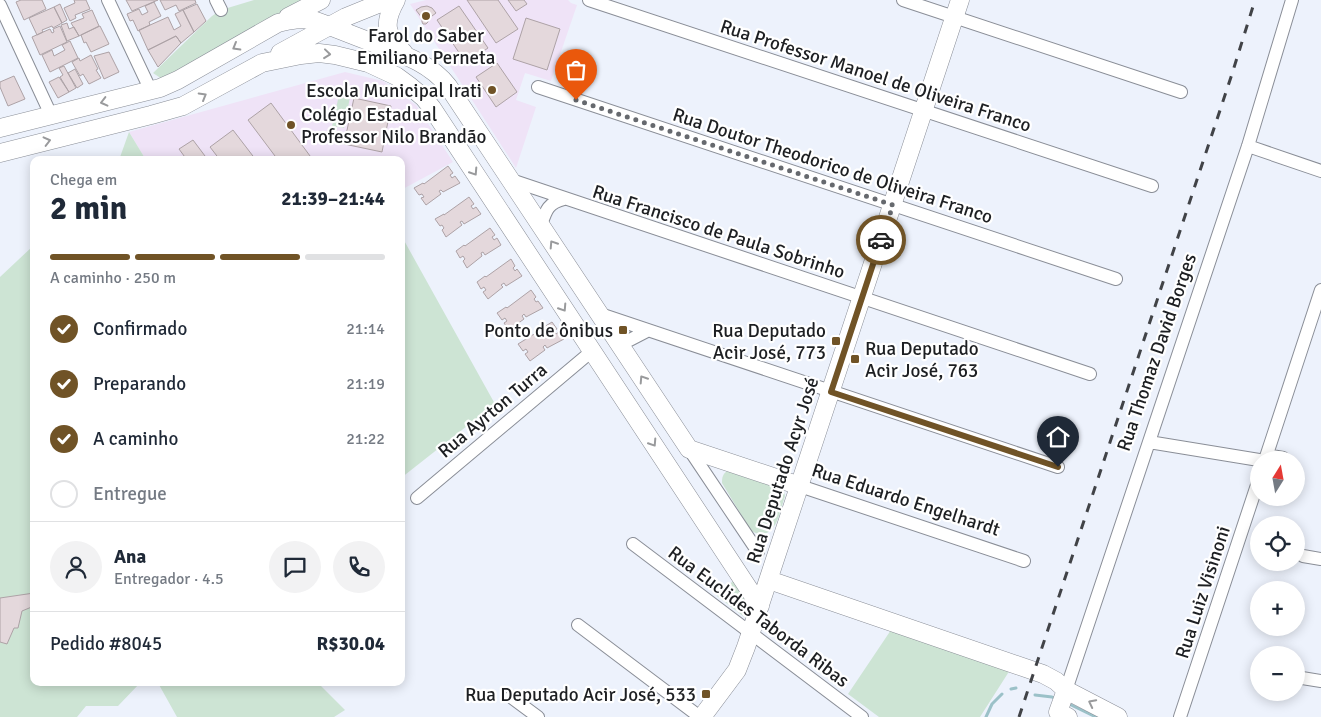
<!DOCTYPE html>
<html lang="pt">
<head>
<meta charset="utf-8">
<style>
	body { margin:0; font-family:Signika,sans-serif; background:#f2f2f3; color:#1f2937; height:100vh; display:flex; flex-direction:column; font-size:19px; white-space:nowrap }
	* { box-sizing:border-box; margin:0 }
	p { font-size:16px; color:#747a83 }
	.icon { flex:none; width:28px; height:28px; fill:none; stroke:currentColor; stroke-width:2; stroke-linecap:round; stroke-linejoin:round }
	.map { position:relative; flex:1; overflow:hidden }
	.panel { position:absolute; left:30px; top:156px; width:375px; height:530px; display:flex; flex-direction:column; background:#fff; border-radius:10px; box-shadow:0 2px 12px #0003 }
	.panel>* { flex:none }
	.needle { width:32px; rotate:11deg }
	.tools { position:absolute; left:1250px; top:451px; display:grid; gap:10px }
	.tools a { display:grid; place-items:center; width:55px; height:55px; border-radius:50%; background:#fff; box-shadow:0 2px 12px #0003; font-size:25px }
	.pin { position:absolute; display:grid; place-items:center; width:42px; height:42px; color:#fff; margin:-51px -21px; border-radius:50% 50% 50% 0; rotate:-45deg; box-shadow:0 0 5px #0007 }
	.pin .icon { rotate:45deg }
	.courier { position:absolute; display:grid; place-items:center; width:50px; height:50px; margin:-25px; border:4px solid #705326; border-radius:50%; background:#fff; color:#222; box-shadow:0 1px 6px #0007 }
	.head em { font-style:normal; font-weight:700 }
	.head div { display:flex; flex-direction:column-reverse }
	.head { display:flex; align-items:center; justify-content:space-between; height:85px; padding:0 20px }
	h1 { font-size:32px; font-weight:700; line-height:38px }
	.bar { display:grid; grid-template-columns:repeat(4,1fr); gap:8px 5px; align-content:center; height:60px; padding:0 20px }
	.bar i { height:6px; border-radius:4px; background:#e0e1e3 }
	.bar .on { background:#705326 }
	.bar p { grid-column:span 4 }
	.line { display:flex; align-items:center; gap:12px; padding:0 20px; border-top:1px solid #e0e1e3 }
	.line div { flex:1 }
	.round { display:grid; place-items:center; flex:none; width:52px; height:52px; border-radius:26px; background:#f2f2f3 }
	ol { padding:0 20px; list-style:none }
	li { display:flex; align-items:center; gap:15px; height:55px }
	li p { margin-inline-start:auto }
	li .icon { padding:5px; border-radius:50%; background:#705326; color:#fff; stroke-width:4 }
	li:last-child { color:#747a83 }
	li i { width:28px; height:28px; border:2px solid #e0e1e3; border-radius:50% }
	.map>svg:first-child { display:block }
</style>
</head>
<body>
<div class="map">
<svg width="1321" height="717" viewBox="0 0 1321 717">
	<rect width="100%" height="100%" fill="#edf2fc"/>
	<!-- education -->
	<path fill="#efe3f7" d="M426,0H568L571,3L577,5L551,81L525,73L516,100L536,107L516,168L410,4Z
		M345,72L383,81L416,105L453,162L401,190V160H146L129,132Z"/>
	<!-- green -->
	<path fill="#cde4d4" d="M254,0H308L179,71L162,79L153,73L212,16L221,10Z
		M339,95L350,97L344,128L332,126Z
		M129,132L146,160H119Z
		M401,235L495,404L401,478Z
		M34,245V682L140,683L118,706H86L77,717H0V277Z
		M727,471L780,487L784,491L785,496C779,514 776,543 751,531L722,483C722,477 723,474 727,471Z
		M734,580L751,605L747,619L717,596Z
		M891,630L1010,670L980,717H879L848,694Z
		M158,683H318L345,710L334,717H177Z"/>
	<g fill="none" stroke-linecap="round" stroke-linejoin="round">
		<!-- stream -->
		<path stroke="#9bc1c8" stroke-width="3" d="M1011,689L1016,688
			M1035,695L1052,697L1056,699
			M1067,703L1096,717
			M986,717L992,704L1002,694"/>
	</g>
	<!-- building -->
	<path fill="#e4d8dc" stroke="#ada2a6" d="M21,0H42L46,9L24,20L16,2Z
		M74,0H86L90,9L75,15L76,18L70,21L64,8L75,3Z
		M126,0H158L132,11Z
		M160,0H195L196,3L179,11L176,5L165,10Z
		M467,0H498L518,29L496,43Z
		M508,0H524L527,4L516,11Z
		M154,2L161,16L149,22L150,25L138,31L133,20L130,21L127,14L139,9L142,15L148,12L145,6Z
		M60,4L67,20L62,23L54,7Z
		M197,4L206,21L194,32L183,10Z
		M427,6L432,8L436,13L428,19V22L426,24H423L422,22V18L416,10L421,7Z
		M459,6L488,48L466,63L437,20Z
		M54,7L62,23L53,28L52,26L42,30L43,32L37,35L29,18Z
		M92,10L99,26L79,36L71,23L84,18L82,14Z
		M183,10L194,32L181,43L176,36L148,50L139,30L168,17L174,30L181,26L175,14Z
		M526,18L560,29L547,70L513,59Z
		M67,23L69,29L74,27L79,36L67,41L61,25Z
		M60,26L67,42L40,55L32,37L50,29L52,33L54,32L53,29Z
		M100,26L109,44L91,52L86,42L84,43L81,35Z
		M176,36L181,43L158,67L148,50Z
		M70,41L78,58L50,72L42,55L52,50L54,56L65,50L62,45Z
		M109,52L119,72L104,79L94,56Z
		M91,55L98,69L96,70L101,78L89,84L83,74L80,76L72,62L79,58L80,61Z
		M497,63L517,92L496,107L476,77Z
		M64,66L76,88L69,92L60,77L63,75L59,68Z
		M75,69L83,84L77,88L68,73Z
		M14,76L25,99L8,106L0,87V82Z
		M59,77L69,92L58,98L49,82Z
		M354,98L391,106L382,152L344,144Z
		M271,103L313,160H278L248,120Z
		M233,130L256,160H220L210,147Z
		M193,140L208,160H187L179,149Z
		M448,166L453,173L450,175L452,178L455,176L460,183L443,192L441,190L439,191L441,194L426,205L421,198L424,197L422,194L419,195L414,188L423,183L424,184Z
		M469,197L474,204L471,206L473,209L476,207L481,214L464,224L462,221L460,222L462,225L446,237L442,230L444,228L442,225L440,226L435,219L444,214V215Z
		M490,228L495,235L492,237L494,240L497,238L501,245L485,255L483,252L481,253L482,256L467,268L463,261L465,259L463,256L460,258L456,251L464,245L465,246Z
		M511,259L515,266L513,268L515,271L517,269L522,276L506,286L504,283L501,285L503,287L488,299L483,292L486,290L484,287L481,289L477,282L485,276L486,277Z
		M531,290L536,297L534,299L536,302L538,301L543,308L526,317L524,314L522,316L524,319L509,330L504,323L507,321L505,318L502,320L497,313L506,307L507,308Z
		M552,322L557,329L554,330L556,334L559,332L564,339L547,348L545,345L543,347L545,350L530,361L525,354L528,352L526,349L523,351L518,344L544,328V327Z
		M34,593V606L22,611L18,628H14L7,644L0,642V598Z"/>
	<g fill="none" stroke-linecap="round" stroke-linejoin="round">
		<!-- street casing -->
		<g stroke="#8a8e97" stroke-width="14">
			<path id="street" d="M108,0L151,91
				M216,0L221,10
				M589,0L1152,186
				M903,0L1181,92
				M0,5L51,115
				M538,87L1116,279
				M1248,146L1321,171
				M511,180L1090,374
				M541,225C546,210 548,203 564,199
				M600,314L1058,467
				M620,345L647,331
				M1149,442L1259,460
				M689,449L758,552
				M1267,455L1283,458
				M1265,460L1321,290
				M800,486L1024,561
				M417,498L592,351
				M633,544L862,717
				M1303,556L1321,559
				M578,625L700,717
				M1296,677L1321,681
				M1066,690L1248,146L1292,0
				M511,697L538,717
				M1180,717L1259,479"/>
		</g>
		<!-- secondary casing -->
		<g stroke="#8a8e97" stroke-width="19">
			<path id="secondary" d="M396,0C383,23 385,35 404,53
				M288,17L321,0
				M280,53L346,17L388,0
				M0,128L160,88L178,80L278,23C291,20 301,18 313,20C333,27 352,35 371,42C399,53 429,62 448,86L689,449L800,486
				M0,153L151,115L183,106L262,63L301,55L319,53L335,55L368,63L396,76L411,87L424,98L432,108L760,606
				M769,580L1043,674L1056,681L1066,690L1118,717
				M1066,690L1058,712L1068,717
				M702,717L737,670L746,647L960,0"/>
		</g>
		<!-- street -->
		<use href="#street" stroke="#fff" stroke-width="12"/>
		<!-- secondary -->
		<use href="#secondary" stroke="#fff" stroke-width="18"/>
		<!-- rail -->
		<path stroke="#414347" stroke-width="3" stroke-dasharray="9 9" stroke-linecap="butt" d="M1019,717L1232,74L1255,0"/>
	</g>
	<!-- one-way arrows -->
	<defs><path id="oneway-chevron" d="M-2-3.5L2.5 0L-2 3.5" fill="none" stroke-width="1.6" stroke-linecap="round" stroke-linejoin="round" transform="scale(1.25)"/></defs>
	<g stroke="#999a9c">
		<use href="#oneway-chevron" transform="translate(236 47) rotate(150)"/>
		<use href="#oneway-chevron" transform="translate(327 54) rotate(6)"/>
		<use href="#oneway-chevron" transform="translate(203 96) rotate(-30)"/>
		<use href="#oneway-chevron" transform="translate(104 102) rotate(166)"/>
		<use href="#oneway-chevron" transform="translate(47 141) rotate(-14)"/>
		<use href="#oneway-chevron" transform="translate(474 172) rotate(57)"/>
		<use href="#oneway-chevron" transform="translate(553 244) rotate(-123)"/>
		<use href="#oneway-chevron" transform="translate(563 308) rotate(57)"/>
		<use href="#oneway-chevron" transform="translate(643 379) rotate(-123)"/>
		<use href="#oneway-chevron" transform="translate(653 443) rotate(57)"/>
		<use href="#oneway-chevron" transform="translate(1092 703) rotate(-153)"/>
	</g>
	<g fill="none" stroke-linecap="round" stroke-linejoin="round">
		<!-- done -->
		<path stroke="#66696e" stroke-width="5" stroke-dasharray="0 9" d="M576,100L893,205L881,240"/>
		<!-- route -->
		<path stroke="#705326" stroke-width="6" d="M881,240L831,392L1058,467"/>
	</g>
	<!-- markers -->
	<g fill="#705326" stroke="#fff" stroke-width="2">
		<circle cx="426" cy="16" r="5"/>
		<circle cx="492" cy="90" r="5"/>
		<circle cx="291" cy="125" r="5"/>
		<rect x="618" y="325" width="10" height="10" rx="2.5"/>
		<rect x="831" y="336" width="10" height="10" rx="2.5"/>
		<rect x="850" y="354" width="10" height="10" rx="2.5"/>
		<rect x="701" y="689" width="10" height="10" rx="2.5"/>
	</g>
	<g text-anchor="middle" stroke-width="4.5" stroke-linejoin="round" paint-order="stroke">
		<!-- poi labels -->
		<g font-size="19" fill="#1d1f22" stroke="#fff" text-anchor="end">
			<text x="426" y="42" text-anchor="middle">Farol do Saber<tspan x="426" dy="22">Emiliano Perneta</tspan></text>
			<text x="482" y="97">Escola Municipal Irati</text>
			<text x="301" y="121" text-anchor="start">Colégio Estadual<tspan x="301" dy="22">Professor Nilo Brandão</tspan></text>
			<text x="613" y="337">Ponto de ônibus</text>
			<text x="826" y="337">Rua Deputado<tspan x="826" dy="22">Acir José, 773</tspan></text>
			<text x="865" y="355" text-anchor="start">Rua Deputado<tspan x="865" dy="22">Acir José, 763</tspan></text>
			<text x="696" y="701">Rua Deputado Acir José, 533</text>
		</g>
		<!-- street labels -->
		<g font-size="19" fill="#1d1f22" stroke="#fff">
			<text transform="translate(876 75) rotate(18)" y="7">Rua Professor Manoel de Oliveira Franco</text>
			<text transform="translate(833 165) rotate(18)" y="7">Rua Doutor Theodorico de Oliveira Franco</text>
			<text transform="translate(719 231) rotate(18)" y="7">Rua Francisco de Paula Sobrinho</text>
			<text transform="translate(1156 352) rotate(-71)" y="7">Rua Thomaz David Borges</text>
			<text transform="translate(492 410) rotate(-40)" y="7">Rua Ayrton Turra</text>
			<text transform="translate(782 470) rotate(-72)" y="7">Rua Deputado Acyr José</text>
			<text transform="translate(906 499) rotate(18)" y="7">Rua Eduardo Engelhardt</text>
			<text transform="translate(1202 592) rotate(-72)" y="7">Rua Luiz Visinoni</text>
			<text transform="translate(759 616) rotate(37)" y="7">Rua Euclides Taborda Ribas</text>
		</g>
	</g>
</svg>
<div class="tools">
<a><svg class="needle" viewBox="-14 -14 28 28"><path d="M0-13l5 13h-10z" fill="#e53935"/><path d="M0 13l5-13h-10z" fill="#747a83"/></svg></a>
<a><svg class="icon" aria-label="locate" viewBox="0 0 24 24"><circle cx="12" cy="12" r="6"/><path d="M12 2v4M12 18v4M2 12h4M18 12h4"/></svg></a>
<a>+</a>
<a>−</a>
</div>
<div class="pin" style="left:576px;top:100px;background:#ea580c"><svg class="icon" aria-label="bag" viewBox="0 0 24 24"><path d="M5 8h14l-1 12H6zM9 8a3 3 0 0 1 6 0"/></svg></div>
<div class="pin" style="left:1058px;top:467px;background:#1f2937"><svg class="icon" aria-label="home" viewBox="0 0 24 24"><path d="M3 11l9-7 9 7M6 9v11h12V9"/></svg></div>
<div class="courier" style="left:881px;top:240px"><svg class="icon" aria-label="car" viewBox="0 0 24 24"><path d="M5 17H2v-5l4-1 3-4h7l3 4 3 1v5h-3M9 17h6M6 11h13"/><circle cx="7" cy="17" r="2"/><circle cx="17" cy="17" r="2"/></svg></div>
<section class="panel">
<div class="head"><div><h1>2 min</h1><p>Chega em</p></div><em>21:39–21:44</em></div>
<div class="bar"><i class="on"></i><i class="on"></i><i class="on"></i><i></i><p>A caminho · 250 m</p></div>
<ol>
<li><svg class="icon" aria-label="check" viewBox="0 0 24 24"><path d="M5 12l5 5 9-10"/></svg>Confirmado<p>21:14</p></li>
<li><svg class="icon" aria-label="check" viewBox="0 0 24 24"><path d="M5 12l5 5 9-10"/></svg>Preparando<p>21:19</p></li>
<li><svg class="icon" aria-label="check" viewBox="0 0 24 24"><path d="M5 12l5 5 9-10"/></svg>A caminho<p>21:22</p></li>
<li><i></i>Entregue</li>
</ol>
<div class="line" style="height:90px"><a class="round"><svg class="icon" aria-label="person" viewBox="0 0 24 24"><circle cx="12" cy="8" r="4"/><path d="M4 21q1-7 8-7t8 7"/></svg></a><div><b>Ana</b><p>Entregador · 4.5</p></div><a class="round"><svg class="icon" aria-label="chat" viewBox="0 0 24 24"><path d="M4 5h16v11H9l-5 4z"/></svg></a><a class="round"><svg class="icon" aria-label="phone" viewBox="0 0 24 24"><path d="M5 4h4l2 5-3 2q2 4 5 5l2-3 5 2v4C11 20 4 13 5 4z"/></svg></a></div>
<div class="line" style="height:65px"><div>Pedido #8045</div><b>R$30.04</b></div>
</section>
</div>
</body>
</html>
